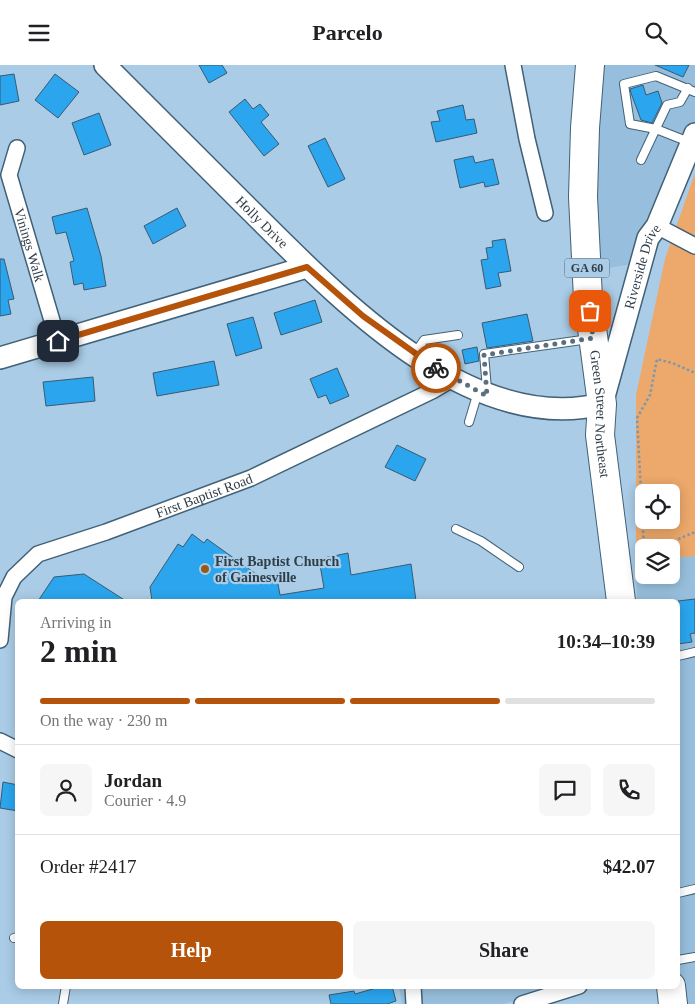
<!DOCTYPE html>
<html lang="en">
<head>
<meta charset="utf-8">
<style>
	body { margin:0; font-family:"Times New Roman",serif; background:#f6f6f6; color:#202124; height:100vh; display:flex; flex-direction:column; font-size:19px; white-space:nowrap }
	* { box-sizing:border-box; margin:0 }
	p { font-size:16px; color:#757577 }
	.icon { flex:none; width:28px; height:28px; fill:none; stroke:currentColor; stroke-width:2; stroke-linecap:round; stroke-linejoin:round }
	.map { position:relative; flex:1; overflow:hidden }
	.details { position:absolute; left:15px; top:534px; width:665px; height:390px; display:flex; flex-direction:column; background:#fff; border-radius:8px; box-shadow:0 2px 12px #0003 }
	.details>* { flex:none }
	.fabs { position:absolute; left:635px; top:419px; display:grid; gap:10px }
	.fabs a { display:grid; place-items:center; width:45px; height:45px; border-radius:8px; background:#fff; box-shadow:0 2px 12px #0003; font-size:25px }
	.pin { position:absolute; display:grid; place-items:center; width:42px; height:42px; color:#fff; margin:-21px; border-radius:10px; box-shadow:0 2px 8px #0006 }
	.courier { position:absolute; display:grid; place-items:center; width:50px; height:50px; margin:-25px; border:4px solid #b45309; border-radius:50%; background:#fff; color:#222; box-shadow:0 1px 6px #0007 }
	.overview em { font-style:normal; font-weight:700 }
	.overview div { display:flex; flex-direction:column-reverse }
	.overview { display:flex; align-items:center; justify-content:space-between; height:85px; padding:0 25px }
	h1 { font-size:32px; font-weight:700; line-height:38px }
	.bar { display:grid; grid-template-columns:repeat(4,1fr); gap:8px 5px; align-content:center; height:60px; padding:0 25px }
	.bar i { height:6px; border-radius:4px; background:#e0e0e0 }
	.bar .active { background:#b45309 }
	.bar p { grid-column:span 4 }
	.line { display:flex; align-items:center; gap:12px; padding:0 25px; border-top:1px solid #e0e0e0 }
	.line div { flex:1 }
	.round { display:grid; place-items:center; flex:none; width:52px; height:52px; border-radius:8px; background:#f6f6f6 }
	.primary-button { display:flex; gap:10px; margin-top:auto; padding:10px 25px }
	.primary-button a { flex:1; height:58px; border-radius:8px; background:#b45309; color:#fff; font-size:20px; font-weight:700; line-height:58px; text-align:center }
	.primary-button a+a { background:#f6f6f6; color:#202124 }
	header { display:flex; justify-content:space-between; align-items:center; height:65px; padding:0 25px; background:#fff; font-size:22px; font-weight:700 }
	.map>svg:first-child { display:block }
</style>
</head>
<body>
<header><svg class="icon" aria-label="menu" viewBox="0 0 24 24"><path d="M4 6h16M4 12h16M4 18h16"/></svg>Parcelo<svg class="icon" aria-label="search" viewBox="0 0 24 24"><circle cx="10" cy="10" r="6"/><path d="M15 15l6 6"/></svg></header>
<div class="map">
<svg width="695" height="939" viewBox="0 0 695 939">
	<rect width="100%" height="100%" fill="#aacce6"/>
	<!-- built -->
	<path fill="#97bfdd" d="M595,0H695V93L650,196L590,206Z
		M695,491V939H680L678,902V536H637L636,496L644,495V510H671V493Z
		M399,921H563L504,939H402Z"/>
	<!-- green -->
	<path fill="#eda86b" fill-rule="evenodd" d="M695,108V491L671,493V482H644V495L636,496V330L665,194ZM644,428H671V455H644Z"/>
	<!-- building -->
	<path fill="#2ba5ed" stroke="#3b5a70" d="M199,0H222L227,8L209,18Z
		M655,0H689L683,12Z
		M14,9L19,36L0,40V11Z
		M55,9L79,27L58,53L35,35Z
		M643,20L646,30L658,26L662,38L652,58L641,55L631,28L630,24Z
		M245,34L253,44L260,39L269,50L261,57L279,79L264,91L229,47Z
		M463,40L466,55L474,54L477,68L436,77L431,57L440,56L437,46Z
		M99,48L111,80L84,90L72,58Z
		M325,73L345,114L328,122L308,81Z
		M473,91L475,98L493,94L499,119L485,122L484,117L460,123L454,95Z
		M87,143L101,191L106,221L84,225L83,218L74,220L70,197L74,196L66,167L56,169L52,152Z
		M177,143L186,161L153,179L144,161Z
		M505,174L511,206L498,208L501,221L486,224L481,195L488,194L486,183L493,182L492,176Z
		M0,194H4L14,234L8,235L11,249L0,251Z
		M315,235L322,257L281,270L274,248Z
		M527,249L533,276L487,283L482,258Z
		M253,252L262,283L236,291L227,259Z
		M477,282L479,296L465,299L462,285Z
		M214,296L219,320L157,331L153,308Z
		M337,303L349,331L330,339L326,330L318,333L310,314Z
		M93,312L95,336L46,341L43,317Z
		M397,380L426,394L415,416L385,402Z
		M192,469L204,478L207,474L266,516L277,513L280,530L324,523L319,494L348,488L351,510L411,499L416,536H152L150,522L178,479L183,482Z
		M84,509L126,536H38L54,512Z
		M695,534V568L690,569L692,577L678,579V536Z
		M3,717L18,720V746L0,743Z
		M383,921H392L396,936L387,939H331L329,930L354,926L355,929Z"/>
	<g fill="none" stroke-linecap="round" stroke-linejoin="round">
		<!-- lane casing -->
		<g stroke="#426177" stroke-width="10">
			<path id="lane" d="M689,77L656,64L630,59L624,19L656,11L695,27
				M641,95L667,40L680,37L688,23
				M415,288L424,275L458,270
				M487,324L484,289L589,274
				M469,357L478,327
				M456,464L481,476L519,502
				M678,591L695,587
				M678,828L695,824
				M14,873L18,872
				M678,895L695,892
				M63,939L66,921"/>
		</g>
		<!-- street casing -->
		<g stroke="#426177" stroke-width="18">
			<g id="street">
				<path d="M513,0L527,74L545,148"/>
				<path id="s1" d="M17,83L9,110L58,276"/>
				<path d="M657,161L695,181"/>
				<path id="s2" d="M0,575L4,532L14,512L38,489L106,467L251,413L432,326L452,314"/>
				<path d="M0,676L18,685"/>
				<path d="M413,921L414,939"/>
				<path d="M522,939L579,921"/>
			</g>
		</g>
		<!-- secondary casing -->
		<g stroke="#426177" stroke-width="24">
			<g id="secondary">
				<path id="s3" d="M105,0C152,47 200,95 247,142C334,228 467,372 602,339L648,173L657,161L695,69"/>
				<path d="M0,293L307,202"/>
			</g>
		</g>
		<!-- highway casing -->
		<g stroke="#426177" stroke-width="30">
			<g id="highway">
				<path id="s4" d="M590,0L585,63L583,132L588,233L602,339L600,370L621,536"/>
				<path d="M671,921L673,939"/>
			</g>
		</g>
		<!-- path -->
		<path stroke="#7d97ab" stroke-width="2.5" stroke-dasharray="2.5 2.5" stroke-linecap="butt" d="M644,481L674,476L695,467
			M644,483L637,353L650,330L657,294L672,298L695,308
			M643,510L644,500"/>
		<!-- lane -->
		<use href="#lane" stroke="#fff" stroke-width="8"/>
		<!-- street -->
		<use href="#street" stroke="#fff" stroke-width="15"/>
		<!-- secondary -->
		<use href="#secondary" stroke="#fff" stroke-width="21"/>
		<!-- highway -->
		<use href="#highway" stroke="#fff" stroke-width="28"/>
	</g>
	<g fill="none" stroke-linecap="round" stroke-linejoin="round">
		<!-- done -->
		<path stroke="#5a6f7f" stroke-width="5" stroke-dasharray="0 9" d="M436,303L487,331L484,290L593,273L590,246"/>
		<!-- route -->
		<path stroke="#b45309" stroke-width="6" d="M58,276L307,202L363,251L436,303"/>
	</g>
	<!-- markers -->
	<circle fill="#96591c" stroke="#aacce6" stroke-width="2" cx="205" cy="504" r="5"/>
	<g text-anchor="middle" stroke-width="4.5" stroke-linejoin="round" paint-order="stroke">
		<!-- shield labels -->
		<rect fill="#aacce6" stroke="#546877" stroke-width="1" x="564.5" y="193.5" width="45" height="19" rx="4"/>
		<g font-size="12" font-weight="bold" fill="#2f3d47">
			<text x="587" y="207">GA 60</text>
		</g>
		<!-- street labels -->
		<g font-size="14" fill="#2f3d47" stroke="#aacce6">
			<text dy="5" stroke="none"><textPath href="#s3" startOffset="222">Holly Drive</textPath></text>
			<text dy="5" stroke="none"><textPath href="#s1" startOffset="101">Vinings Walk</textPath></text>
			<text dy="5" stroke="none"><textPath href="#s3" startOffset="768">Riverside Drive</textPath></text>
			<text dy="5" stroke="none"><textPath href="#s4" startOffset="350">Green Street Northeast</textPath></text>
			<text dy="5" stroke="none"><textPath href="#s2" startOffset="275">First Baptist Road</textPath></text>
		</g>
		<!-- poi labels -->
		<g font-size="14" font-weight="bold" fill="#2f3d47" stroke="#aacce6" text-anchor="start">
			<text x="215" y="501">First Baptist Church<tspan x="215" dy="16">of Gainesville</tspan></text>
		</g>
	</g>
</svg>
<div class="fabs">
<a><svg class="icon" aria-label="locate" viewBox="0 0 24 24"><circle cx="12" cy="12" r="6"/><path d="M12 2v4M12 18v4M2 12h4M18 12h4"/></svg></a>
<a><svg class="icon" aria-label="layers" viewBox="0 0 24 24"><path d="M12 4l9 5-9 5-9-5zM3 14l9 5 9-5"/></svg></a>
</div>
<div class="pin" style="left:590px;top:246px;background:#ea580c"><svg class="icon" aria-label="bag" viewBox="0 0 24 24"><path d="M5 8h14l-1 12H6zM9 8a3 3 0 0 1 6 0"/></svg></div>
<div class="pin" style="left:58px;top:276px;background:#1f2937"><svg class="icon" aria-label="home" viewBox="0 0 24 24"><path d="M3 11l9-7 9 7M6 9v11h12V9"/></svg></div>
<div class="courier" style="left:436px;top:303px"><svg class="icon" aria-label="bike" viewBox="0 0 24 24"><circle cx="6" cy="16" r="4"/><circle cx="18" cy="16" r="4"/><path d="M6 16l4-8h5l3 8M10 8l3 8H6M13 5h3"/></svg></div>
<section class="details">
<div class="overview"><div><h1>2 min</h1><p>Arriving in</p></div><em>10:34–10:39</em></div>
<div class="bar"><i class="active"></i><i class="active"></i><i class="active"></i><i></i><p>On the way · 230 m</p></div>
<div class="line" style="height:90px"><a class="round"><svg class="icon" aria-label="person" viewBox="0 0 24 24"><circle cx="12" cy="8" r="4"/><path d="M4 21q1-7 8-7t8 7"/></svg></a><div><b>Jordan</b><p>Courier · 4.9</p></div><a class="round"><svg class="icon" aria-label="chat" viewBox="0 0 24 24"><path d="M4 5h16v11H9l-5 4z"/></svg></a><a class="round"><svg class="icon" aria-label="phone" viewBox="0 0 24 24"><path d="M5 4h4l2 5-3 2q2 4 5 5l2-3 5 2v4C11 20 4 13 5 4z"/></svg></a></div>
<div class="line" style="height:65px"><div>Order #2417</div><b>$42.07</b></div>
<div class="primary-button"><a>Help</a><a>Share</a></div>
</section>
</div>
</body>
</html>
